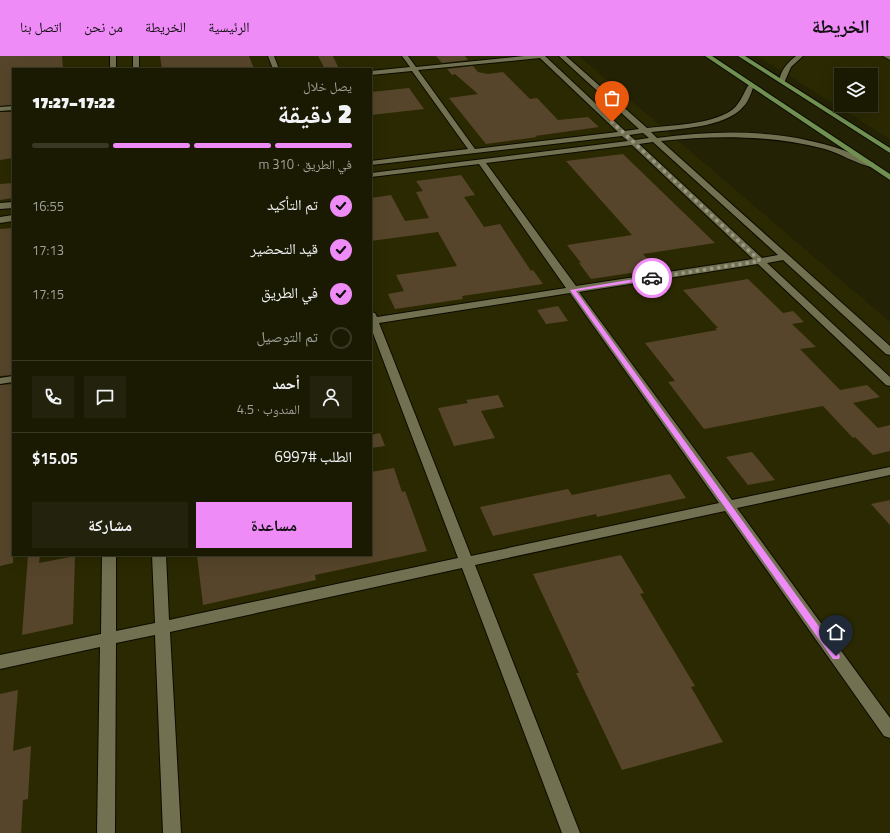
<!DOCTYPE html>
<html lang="ar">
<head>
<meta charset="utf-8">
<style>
	body { margin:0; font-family:"Titillium Web","Noto Naskh Arabic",sans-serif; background:#23230d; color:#f1f3f6; direction:rtl; height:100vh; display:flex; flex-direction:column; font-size:15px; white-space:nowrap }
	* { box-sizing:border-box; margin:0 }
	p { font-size:13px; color:#9fa19a }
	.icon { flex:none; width:22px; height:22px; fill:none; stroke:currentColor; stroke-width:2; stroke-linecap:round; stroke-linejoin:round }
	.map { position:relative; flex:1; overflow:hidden; direction:ltr }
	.side { position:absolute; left:12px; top:12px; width:360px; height:488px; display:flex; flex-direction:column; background:#1a1a03; border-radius:0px; box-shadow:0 4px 16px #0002,0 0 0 1px #383825; direction:rtl }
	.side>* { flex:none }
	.tools { position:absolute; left:834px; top:12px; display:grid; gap:8px }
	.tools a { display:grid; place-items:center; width:44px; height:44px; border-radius:0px; background:#1a1a03; box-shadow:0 4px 16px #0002,0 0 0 1px #383825; font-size:20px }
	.pin { position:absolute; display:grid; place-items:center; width:34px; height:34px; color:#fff; margin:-41px -17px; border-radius:50% 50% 50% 0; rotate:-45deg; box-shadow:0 0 4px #0007 }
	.pin .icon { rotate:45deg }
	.courier { position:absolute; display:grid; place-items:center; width:40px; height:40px; margin:-20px; border:3px solid #ef8bf7; border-radius:50%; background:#fff; color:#222; box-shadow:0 1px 5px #0007 }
	.summary em { font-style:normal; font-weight:800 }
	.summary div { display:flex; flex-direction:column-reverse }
	.summary { display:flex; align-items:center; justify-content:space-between; height:68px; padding:0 20px }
	h1 { font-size:26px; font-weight:800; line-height:30px }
	.bar { display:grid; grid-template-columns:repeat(4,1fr); gap:6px 4px; align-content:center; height:48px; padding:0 20px }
	.bar i { height:5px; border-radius:3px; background:#383825 }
	.bar .current { background:#ef8bf7 }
	.bar p { grid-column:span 4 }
	.line { display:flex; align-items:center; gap:10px; padding:0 20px; border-top:1px solid #383825 }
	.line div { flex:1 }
	.round { display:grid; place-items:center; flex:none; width:42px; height:42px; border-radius:0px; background:#23230d }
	ol { padding:0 20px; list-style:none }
	li { display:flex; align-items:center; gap:12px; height:44px }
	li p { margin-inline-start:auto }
	li .icon { padding:4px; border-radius:50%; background:#ef8bf7; color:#111; stroke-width:4 }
	li:last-child { color:#9fa19a }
	li i { width:22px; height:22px; border:2px solid #383825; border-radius:50% }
	.button { display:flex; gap:8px; margin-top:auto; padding:8px 20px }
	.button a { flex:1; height:46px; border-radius:0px; background:#ef8bf7; color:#111; font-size:16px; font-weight:800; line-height:46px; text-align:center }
	.button a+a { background:#23230d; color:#f1f3f6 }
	header { display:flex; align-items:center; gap:24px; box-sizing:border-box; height:56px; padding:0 20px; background:#ef8bf7; color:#111 }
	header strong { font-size:19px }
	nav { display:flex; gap:22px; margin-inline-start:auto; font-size:14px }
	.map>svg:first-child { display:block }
</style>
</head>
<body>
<header>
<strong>الخريطة</strong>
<nav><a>الرئيسية</a><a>الخريطة</a><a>من نحن</a><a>اتصل بنا</a></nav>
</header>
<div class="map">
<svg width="890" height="777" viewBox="0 0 890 777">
	<rect width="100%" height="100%" fill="#232204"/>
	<!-- built -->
	<path fill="#2b2901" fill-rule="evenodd" d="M0,0H579L890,266V777H0ZM13,13H371V499H13Z
		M757,0H890V83ZM841,19H871V49H841Z"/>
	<!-- building -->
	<path fill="#56452a" d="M0,0H62L63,13H13V49L0,50Z
		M160,0H249L254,13H162Z
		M318,0H333L339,13H325Z
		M436,0H465L468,4L442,7Z
		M473,10L478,16L488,18L503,16L530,43L537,42L558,64L588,61L599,71L535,80L537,81L486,88L449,42L478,38L455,18L452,19L447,13Z
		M409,32L424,53L371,59V36Z
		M0,56H13V102L0,104Z
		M623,98L715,187L643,198L657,213L591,223L579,207H581L567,189L632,179L566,105Z
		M461,119L475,139L464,141L484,171L500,168L531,215L533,214L543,228L462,240L463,243L395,253L388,238L404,235L396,219L457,210L438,176L371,185V142L391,139L405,165L429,162L416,136L423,135L416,125Z
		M13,127V142L0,144V128Z
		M13,172V319L0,320V173Z
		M748,223L783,257L793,255L804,266L792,268L816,291L800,293L840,334L867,329L880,341L853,347L878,372L890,369V395L873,399L855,381L853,382L823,350L704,373L668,326L675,325L645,287L717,274L715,272H718L683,234Z
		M558,250L568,265L546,268L537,254Z
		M13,328V507L0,510V329Z
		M498,339L504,351L481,355L495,382L454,390L438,352L468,347L466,344Z
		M380,377L385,390L371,392V379Z
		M752,396L775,424L748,429L726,401Z
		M394,412L402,436L405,435L427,495L315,519L316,524L203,549L197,499H371V416Z
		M670,418L686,442L597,461L596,458L493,480L480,451L568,433L572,439Z
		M890,444V469L871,448Z
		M28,499H40L39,507L75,500L73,568L22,579Z
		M621,499L644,537L640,538L695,630L691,631L723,686L622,714L576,617H579L533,518Z
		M18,634L13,695L31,690L28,743L23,744L21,777H0V638Z"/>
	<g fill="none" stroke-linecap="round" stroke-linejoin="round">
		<!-- minor casing -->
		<g stroke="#0d0b00" stroke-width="2">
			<path id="minor" d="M110,0H116V13H110Z
				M133,0H139V13H133Z
				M268,0H274L279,13H273Z
				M402,0H408L416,11L524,0H545L625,75L639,73L559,0H566L647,72C672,69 710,69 732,54C742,47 746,29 751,27L754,29C751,37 749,45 743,51C725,72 676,73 651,76L657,82C716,74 776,73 834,91C848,95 860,102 874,107V111H871C855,107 841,98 825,93C771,79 716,79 661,85L890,290V299L886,298L783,204L767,207L890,321V330L886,329L758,208L579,236L732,444L890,411V419L737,452L890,662V682L884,680L725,455L475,509L580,777H562L462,512L170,576L181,777H163L155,579L116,587L115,777H97L100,591L0,613V599L101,578L102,499H116V575L155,567L152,499H166L169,564L458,502L371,272V256L375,257L377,261L566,232L479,108L371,121V117L628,85L622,80L371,109V105L468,93L412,15L371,19V15L410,11ZM540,2L618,76L475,93L418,14ZM643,77L649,82L635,84L629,79ZM653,86L778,199L762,202L639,88ZM632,89L753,203L576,230L486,107ZM570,237L719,447L471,500L379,267Z
				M796,0H803L791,11L784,27H780C778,17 788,6 796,0Z
				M883,0H890V4Z
				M13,50V54L0,55V51Z
				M13,146V152L0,153V147Z
				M13,159V165L0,167V161Z
				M13,320V326L0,328V322Z"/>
		</g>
		<!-- major casing -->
		<g stroke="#0d0b00" stroke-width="2">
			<path id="major" d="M705,0H712L890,118V124Z
				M738,0H745L890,92V97Z"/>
		</g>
		<!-- minor -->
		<use href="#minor" fill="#717151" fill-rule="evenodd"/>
		<!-- major -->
		<use href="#major" fill="#709052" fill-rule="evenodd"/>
	</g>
	<!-- route -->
	<path fill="#ef8bf7" d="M652,220L655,222L654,223L576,235L839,598L840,600L839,603H833L570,234Z"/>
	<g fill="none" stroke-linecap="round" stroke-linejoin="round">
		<!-- done -->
		<path stroke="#9a9a84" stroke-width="4" stroke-dasharray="0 7.2" d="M612,66L760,205L652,222"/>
	</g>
</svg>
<div class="tools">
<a><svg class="icon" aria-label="layers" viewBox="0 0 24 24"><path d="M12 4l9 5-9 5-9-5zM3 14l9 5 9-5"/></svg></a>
</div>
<div class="pin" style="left:612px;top:66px;background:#ea580c"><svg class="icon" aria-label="bag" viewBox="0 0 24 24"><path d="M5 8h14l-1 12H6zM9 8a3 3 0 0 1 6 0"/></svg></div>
<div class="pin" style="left:836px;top:600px;background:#1f2937"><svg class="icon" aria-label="home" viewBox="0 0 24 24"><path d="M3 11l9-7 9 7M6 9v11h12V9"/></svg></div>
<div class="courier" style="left:652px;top:222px"><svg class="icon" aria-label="car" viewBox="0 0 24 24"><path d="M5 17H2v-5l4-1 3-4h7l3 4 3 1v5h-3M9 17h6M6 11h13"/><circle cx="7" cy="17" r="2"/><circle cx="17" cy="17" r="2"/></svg></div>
<section class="side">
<div class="summary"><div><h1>2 دقيقة</h1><p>يصل خلال</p></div><em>17:22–17:27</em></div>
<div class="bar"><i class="current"></i><i class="current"></i><i class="current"></i><i></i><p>في الطريق · 310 m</p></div>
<ol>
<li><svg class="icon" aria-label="check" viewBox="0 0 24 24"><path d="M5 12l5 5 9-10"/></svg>تم التأكيد<p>16:55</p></li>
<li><svg class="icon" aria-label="check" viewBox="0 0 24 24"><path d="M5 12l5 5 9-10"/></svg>قيد التحضير<p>17:13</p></li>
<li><svg class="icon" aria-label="check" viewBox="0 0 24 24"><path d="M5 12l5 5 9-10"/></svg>في الطريق<p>17:15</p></li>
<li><i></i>تم التوصيل</li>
</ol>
<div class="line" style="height:72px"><a class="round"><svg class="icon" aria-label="person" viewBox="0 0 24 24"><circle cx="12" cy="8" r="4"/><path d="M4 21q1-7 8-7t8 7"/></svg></a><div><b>أحمد</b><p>المندوب · 4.5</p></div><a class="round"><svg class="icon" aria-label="chat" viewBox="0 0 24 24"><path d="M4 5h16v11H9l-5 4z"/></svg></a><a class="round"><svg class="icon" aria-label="phone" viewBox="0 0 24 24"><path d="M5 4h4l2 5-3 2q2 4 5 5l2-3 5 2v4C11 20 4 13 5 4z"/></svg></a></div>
<div class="line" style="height:52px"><div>الطلب #6997</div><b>$15.05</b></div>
<div class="button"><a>مساعدة</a><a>مشاركة</a></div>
</section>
</div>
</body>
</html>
